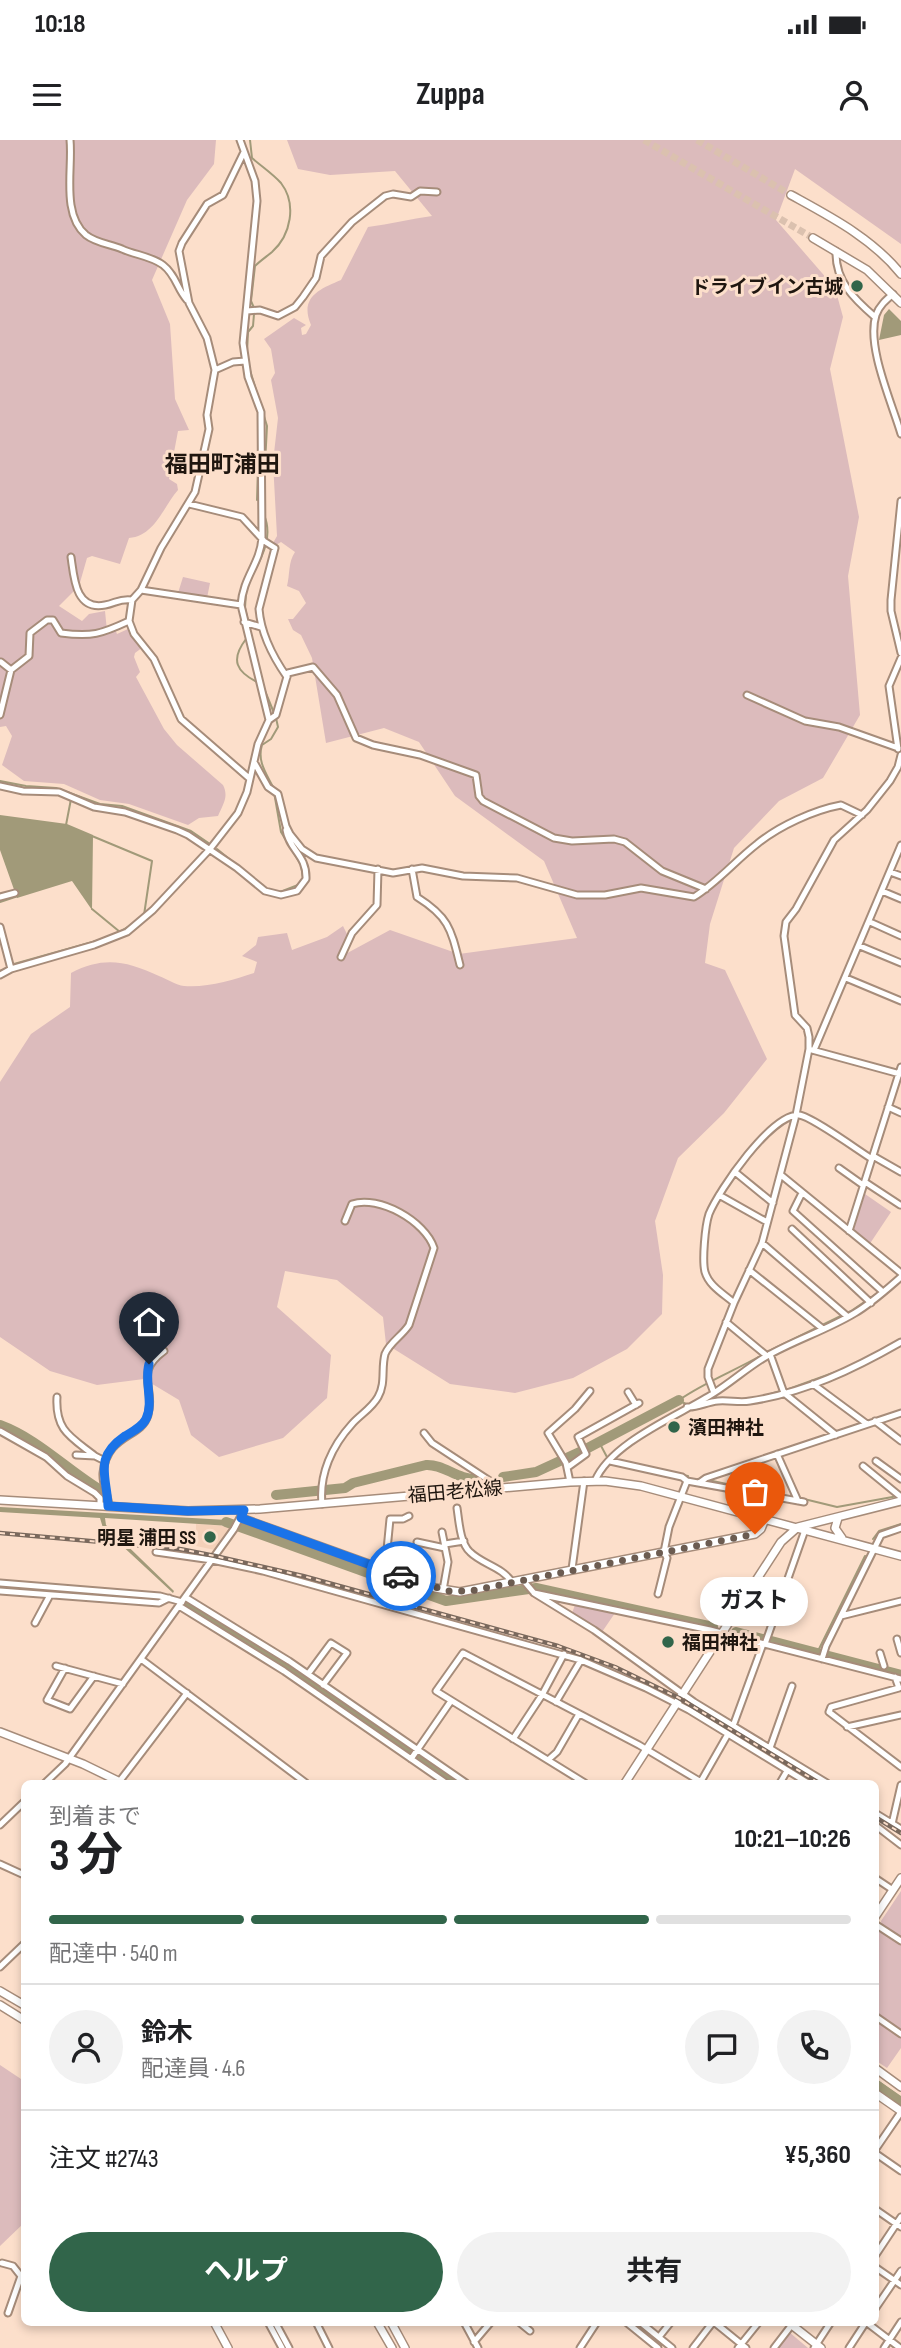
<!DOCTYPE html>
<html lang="ja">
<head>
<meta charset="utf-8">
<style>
	body { margin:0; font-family:"Sofia Sans Condensed","Noto Sans JP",sans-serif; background:#f2f2f2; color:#202124; height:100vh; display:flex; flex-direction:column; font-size:26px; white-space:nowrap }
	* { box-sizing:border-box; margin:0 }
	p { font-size:23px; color:#757577 }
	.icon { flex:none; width:38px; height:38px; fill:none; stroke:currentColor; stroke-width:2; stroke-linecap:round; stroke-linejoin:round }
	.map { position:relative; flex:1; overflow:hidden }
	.sheet { position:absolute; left:21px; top:1640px; width:858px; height:546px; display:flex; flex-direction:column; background:#fff; border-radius:10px; box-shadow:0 4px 10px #0003 }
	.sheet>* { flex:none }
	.pin { position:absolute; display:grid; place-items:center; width:60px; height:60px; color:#fff; margin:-72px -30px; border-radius:50% 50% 50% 0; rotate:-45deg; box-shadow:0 0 7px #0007 }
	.pin .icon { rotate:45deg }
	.courier { position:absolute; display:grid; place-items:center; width:70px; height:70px; margin:-35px; border:5px solid #1a73e8; border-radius:50%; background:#fff; color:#222; box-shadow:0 2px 9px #0007 }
	.bubble { position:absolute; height:49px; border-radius:24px; background:#fff; box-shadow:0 4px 10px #0003; font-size:23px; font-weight:700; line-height:49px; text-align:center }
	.overview em { font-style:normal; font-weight:700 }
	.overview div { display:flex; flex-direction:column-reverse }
	.overview { display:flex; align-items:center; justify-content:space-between; height:119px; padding:0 28px }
	h1 { font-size:46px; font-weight:700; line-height:52px }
	.bar { display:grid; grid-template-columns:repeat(4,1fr); gap:10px 7px; align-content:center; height:84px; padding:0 28px }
	.bar i { height:9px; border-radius:5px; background:#e0e0e0 }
	.bar .selected { background:#31654a }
	.bar p { grid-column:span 4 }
	.line { display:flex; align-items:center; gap:18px; padding:0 28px; border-top:2px solid #e0e0e0 }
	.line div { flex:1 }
	.round { display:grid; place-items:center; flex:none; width:74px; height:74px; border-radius:37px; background:#f2f2f2 }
	.cta { display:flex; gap:14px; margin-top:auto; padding:14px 28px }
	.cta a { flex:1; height:80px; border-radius:42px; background:#31654a; color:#fff; font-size:28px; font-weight:700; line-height:80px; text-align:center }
	.cta a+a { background:#f2f2f2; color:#202124 }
	.status { display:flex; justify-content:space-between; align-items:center; height:49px; padding:0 35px; background:#fff; direction:ltr }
	.status svg { height:19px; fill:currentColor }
	header { display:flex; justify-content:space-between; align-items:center; height:91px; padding:0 28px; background:#fff; font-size:32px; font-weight:700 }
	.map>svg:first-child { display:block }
</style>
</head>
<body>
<div class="status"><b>10:18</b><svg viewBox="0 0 49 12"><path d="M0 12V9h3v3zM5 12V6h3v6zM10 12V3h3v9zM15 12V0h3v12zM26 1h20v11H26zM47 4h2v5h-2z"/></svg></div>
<header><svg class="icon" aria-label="menu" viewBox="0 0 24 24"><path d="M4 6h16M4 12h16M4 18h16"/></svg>Zuppa<svg class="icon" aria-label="person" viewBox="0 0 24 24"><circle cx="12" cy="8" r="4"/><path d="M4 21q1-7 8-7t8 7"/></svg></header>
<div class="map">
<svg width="901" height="2208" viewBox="0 0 901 2208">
	<rect width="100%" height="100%" fill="#fcdfcb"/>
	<!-- built -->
	<path fill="#f4d1b9" d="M196,1384L227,1386L231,1388L215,1410L196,1406Z"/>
	<!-- green -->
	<path fill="#dcbbbc" d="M0,0H216L214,24L187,60L152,140L170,184L175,259L189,290L178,291L169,339L177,344L178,350C163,367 155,396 129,398L120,424L92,416L87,418L79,446L59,466L82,481L89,474L105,471L107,491L115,489L117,494L128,489L143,507L135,513L134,517L140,532L136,537L164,589L177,605L223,645C229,657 223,664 218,676L199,678L188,685L129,664L100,660L64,644L24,641L2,625L12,596L6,586L0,587Z
		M287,0H901V104L795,29L776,80L835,148L843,177L830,229L859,377L848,436L860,575L823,638L779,661L734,708L710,784L705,823L725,830L767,919L724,973L678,1018L655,1081L663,1135L662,1174L627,1209L573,1238L515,1253L450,1244L386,1204L383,1177L337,1140L285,1131L277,1167L331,1215L327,1258L283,1298L219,1317L191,1295L179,1260L144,1239L97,1245L50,1231L0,1197V942L31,894L70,867L71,833C104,816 126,821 159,836C167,839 176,845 184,846C207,848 233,840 254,833L257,822L242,816L256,805L258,797L287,793L292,810L327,797L343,786L348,796L340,817L390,790L459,814L577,798L544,721L455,656L419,602L384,588L326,603L312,518L301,495L293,490L288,479H293L306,463L299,451L287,446C290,435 288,422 295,412L281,402L276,405L273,403L277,396L273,322L278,278L271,240L275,233L271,209L264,199L294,178L306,185L301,188L302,195L306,194L311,185C299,157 320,149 341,140L368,87C390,84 411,79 432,76L395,31L330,35L298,29Z
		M183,437L210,443L207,458L178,453Z
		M865,1054L891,1072L869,1105L853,1091Z
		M575,1465L615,1473L602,1492L572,1473Z
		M901,1751V1798L882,1786L881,1781Z
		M879,1790L901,1805V1890L875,1873V1791Z
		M875,1879L901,1897V1908L887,1928L875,1920Z
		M0,1925L24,1941V2083L0,2106Z
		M789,2192L808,2208H776Z"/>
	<!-- water -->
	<path fill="#a19a79" d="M889,169L901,181V195L879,200L884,175Z
		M0,675L67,684L93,695L92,770L72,741L17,758L0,710Z
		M0,1367L227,1380L232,1381L230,1386L105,1378L106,1385L174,1451L173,1453L103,1388L100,1378L0,1372Z
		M0,1446L156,1459L155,1460L0,1448Z"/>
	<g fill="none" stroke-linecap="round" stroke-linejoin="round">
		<!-- stream -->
		<path stroke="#a19a79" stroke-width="2" d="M250,0L252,18C261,26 273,34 281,43C297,64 291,95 272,112C266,117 260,121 255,126L251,161L254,168
			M247,212L248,192L253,186L254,174
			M249,227L267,286L265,324
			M257,360L258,327L260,326
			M253,434C263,415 273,396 264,375
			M246,452L245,468L248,481
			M246,499C230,520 236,532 259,543
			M263,546L274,573
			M0,641L26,646L56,648L100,664L122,666L191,691L210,704
			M273,647C266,633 257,621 262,605L271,599L278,587L276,578
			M274,652L281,692L301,725L303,738
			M66,685L71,659
			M92,696L152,721L144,775
			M217,709L266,749L280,752L298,745
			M0,762L18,756
			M92,769L120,792
			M121,791L131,785
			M14,824L103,799
			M0,831L2,830
			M767,1212L851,1171L879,1152
			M786,1250L841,1230
			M764,1256L780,1251
			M679,1260C705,1242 734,1231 762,1215
			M680,1261L686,1264
			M599,1302L608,1319
			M682,1335L688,1336
			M708,1340L768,1353
			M800,1358L837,1367L898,1356
			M873,1399L879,1391L901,1384
			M184,1464L186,1461L279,1519L414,1611
			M817,1513L865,1416
			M418,1614L461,1643
			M875,1939L901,1958"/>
		<!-- river -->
		<path stroke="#a19a79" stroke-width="10" d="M0,1285C38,1299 67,1330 102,1351L104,1359
			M503,1337L536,1332L584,1310L679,1260
			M276,1355L345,1348L353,1343L426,1325C445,1324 456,1340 479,1339
			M226,1382L446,1461L536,1448L713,1487
			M184,1464L304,1539L455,1643
			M736,1492L901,1535
			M875,1944L901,1962"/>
		<!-- secondary-tunnel -->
		<path stroke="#dbc1af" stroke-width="7" stroke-dasharray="7 3.5" stroke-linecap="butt" d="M644,0L813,98
			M697,0L791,55"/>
		<!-- street casing -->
		<g stroke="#a68c7a" stroke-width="9">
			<path id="street" d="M70,0C73,28 61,74 86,95C96,103 110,104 122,109C135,115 151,116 163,125C176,135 177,149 187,160
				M244,12L223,55L207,64L182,103L179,111L189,163L207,198L215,230L207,275L209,289L195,352L161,408L141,450L132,460L129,481L134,494L154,519L181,579L249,638
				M836,111C835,141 854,159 875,177
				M893,154C886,160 879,166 876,175C866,206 892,263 901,294
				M247,171L260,170L278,176L295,167L303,157L316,138L321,116L352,82L385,56L393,54L411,57L420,51L437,52
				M215,230L233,222L245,221
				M901,361L891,460V471L901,513
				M189,364L242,377L264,401L275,408L259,469C261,494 273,517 287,537
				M71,417C74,437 75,471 105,465C116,463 120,458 132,460
				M141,450L241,465
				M244,482L261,487
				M1,522L11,530L29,516L30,493L47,480H53L61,493C92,497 101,494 129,481
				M747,555L805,581L839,587L898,608
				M0,575L11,530
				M269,580L276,575L288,533L313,527L337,555L356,598L373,605L420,615L476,635L479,656L483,661L554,698L572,701L614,699L625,702L662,731L706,749
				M898,609L889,546L901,518
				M254,622L268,647L278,654L286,686L290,694L302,709L316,718L393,733L422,728L463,736L517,738L577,755H605L641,748L694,757C718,742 735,721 757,704C779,686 814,670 841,665L862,675
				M0,646L23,651L59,652L94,667L125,672L177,690L188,695L237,728L265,751L281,755L297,751L306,739C307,715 289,710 286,690
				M412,729L417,757C449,777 451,789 460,825
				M890,732L901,736
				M882,751L901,759
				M0,757L15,753
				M870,782L901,796
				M0,787L11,829
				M860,806L901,823
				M341,817L352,793L377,765L378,729
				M0,835L11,829L94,805L127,792L153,770L210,709L238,673L247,652L258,604L269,580L241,465C243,437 260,424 262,398L261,272L248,237L243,203L257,61L255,41L240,0
				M846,838L901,861
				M812,910L900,934
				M814,910L901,705
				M888,967L901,973
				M873,1016L901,1032
				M839,1028L863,1045
				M735,1032L773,1063
				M781,1035L901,1133
				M865,1042L900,1065
				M802,1053L793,1071L883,1152
				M719,1055L767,1082
				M792,1089L871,1163
				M849,1091L901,927
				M762,1103L848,1177
				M749,1130L823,1189
				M734,1163C724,1154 709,1146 705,1132C702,1121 705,1086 709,1074C719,1050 771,974 799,975C811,976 859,1011 872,1019
				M726,1182L767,1216
				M770,1214L784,1253L836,1295
				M813,1244L867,1284
				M628,1252L636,1265
				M714,1253L708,1237V1229L734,1163L762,1103L796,975L809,909V897L807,888L795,875L784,796L786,782L796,769L834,700L867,670L890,641L898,627L901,615
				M57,1257C55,1291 71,1297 95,1316
				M687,1267C698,1268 706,1262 718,1261C729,1260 740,1263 750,1261C804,1253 854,1229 901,1202
				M875,1281L901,1301
				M0,1291L46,1317L67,1336L95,1353L100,1358V1365
				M424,1293L432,1303L490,1341L492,1348
				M777,1314L798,1361
				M76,1315L95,1316L105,1321
				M610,1321L682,1337L687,1341
				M876,1321L901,1339
				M863,1326L901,1357
				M568,1327L586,1314L578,1297L639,1263
				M595,1341C611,1302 680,1275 714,1253C733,1241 748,1227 767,1216C795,1200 827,1190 855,1173C872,1163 886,1150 901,1137
				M570,1342L566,1323L548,1293L575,1269L590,1251
				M699,1343L706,1338L901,1273
				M322,1364C319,1334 332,1306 352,1284C360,1275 372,1268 378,1257C386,1243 381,1229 385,1214C390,1202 402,1196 409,1185L434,1108C425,1081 379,1055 352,1064L345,1081
				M109,1366C108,1355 102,1344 103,1333C107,1293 141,1299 148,1275C156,1246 133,1234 164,1211
				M457,1368C459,1381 460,1403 470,1412C482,1424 502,1427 512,1442
				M442,1392L448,1422L443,1450
				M417,1402L445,1408
				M445,1404L464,1401
				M156,1412L212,1420L263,1431L581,1520L646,1548L689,1570L808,1643
				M572,1429L584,1341
				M385,1430L390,1379H403L409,1376
				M523,1440L534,1453L594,1490L694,1562L827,1643
				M0,1443L160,1456L182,1462
				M0,1451L159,1463L169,1458
				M534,1453L710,1490L901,1539
				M658,1454L667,1418L664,1412L669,1387L687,1341L804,1362
				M185,1457L289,1521L466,1643
				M179,1466L284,1531L446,1643
				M841,1476L901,1461
				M35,1483L50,1455
				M897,1499L901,1513
				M765,1504L805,1390
				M880,1513L884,1526
				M141,1519L306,1643
				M822,1519L826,1506L881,1395L901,1388
				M56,1526L123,1544
				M65,1528L47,1560L70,1569L94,1536
				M308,1534L331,1503L347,1513L323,1545
				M895,1537L899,1548L831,1567L829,1572L901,1627
				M556,1562L581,1520
				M733,1586L763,1504
				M847,1587L901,1575
				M513,1599L542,1555L564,1514
				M770,1608L792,1546
				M411,1619L451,1561
				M548,1620L557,1612L579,1574
				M119,1642L187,1553
				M45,1643L65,1624L234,1389L244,1370
				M585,1643L436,1551L463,1513L639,1605L701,1642
				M700,1643L728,1594
				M780,1643L787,1631
				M875,1673L901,1689
				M892,1684L901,1645
				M0,1685L24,1662
				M875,1685L901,1705
				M0,1724L24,1735
				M875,1738L893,1750
				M875,1784L901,1801
				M0,1827L24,1804
				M875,1876L901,1894
				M875,2010L901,1972
				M875,2013L901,2031
				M875,2069L901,2087
				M875,2116L901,2077
				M2,2123L13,2126L24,2140
				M875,2127L901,2145
				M875,2169L901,2131
				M8,2173L21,2136
				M268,2182L282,2208
				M275,2182L289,2208
				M316,2182L329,2208
				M464,2182L478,2208
				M519,2182L530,2191
				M626,2182L658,2208
				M640,2182L672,2208
				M714,2182L746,2208
				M659,2197L671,2182
				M474,2202L491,2182
				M580,2208L597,2182
				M693,2208L713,2182
				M738,2208L759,2182
				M774,2208L794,2182
				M814,2208L831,2182
				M849,2208L866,2182L900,2208
				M884,2208L901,2182"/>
		</g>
		<!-- secondary casing -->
		<g stroke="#a68c7a" stroke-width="10">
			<path id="secondary" d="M791,55C831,77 872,98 901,134
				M813,98L867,130L901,163
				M0,1360L188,1371L260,1369L570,1342L605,1341L641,1346L901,1416
				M241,1378L435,1448L460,1452L755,1394L761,1389L765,1379
				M838,1378L835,1388L842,1398
				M0,1592L83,1624L122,1643
				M625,1643L781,1402L798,1387L901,1361
				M875,1777L901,1738
				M0,1851L24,1865
				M0,1865L24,1880
				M875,1928L901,1947
				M875,1953L901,1971
				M214,2182L228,2208
				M377,2182L392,2208
				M391,2182L405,2208
				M788,2182L821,2208"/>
		</g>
		<!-- street -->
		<use href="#street" stroke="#fff" stroke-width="5"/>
		<!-- secondary -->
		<use href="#secondary" stroke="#fff" stroke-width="7"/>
		<!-- rail casing -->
		<g stroke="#7a695d" stroke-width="4.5">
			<path id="rail" d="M0,1393L180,1409L215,1416L303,1436L558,1506L615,1527L679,1558L819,1643
				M875,1677L901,1693"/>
		</g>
		<!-- rail -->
		<use href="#rail" stroke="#fcdfcb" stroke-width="2" stroke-dasharray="5" stroke-linecap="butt"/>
	</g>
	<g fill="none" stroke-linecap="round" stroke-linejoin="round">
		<!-- done -->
		<path stroke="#6c5c51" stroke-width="7" stroke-dasharray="0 12.6" d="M401,1436L448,1451H470L755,1394"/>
		<!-- route -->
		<path stroke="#1a73e8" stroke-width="9" d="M149,1224C144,1242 154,1263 146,1279C142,1287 132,1292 125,1296C93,1318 107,1336 108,1366L188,1371L244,1370L241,1378L401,1436"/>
	</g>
	<!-- markers -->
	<g fill="#31654a" stroke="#fcdfcb" stroke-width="2.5">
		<circle cx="857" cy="146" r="7"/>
		<circle cx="674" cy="1287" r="7"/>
		<circle cx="210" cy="1397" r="7"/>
		<circle cx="668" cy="1502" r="7"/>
	</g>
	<g text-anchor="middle" stroke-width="6" stroke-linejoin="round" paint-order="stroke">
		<!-- poi labels -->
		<g font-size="19" font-weight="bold" fill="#1f160f" stroke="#fcdfcb" text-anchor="end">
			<text x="843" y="153">ドライブイン古城</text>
			<text x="688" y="1294" text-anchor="start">濱田神社</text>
			<text x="196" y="1404">明星 浦田 SS</text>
			<text x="682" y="1509" text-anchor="start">福田神社</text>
		</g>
		<!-- street labels -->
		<g font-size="19" fill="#1f160f" stroke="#fcdfcb">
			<text transform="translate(455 1351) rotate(-5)" y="7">福田老松線</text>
		</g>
		<!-- quarter labels -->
		<g font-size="23" font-weight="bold" fill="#1f160f" stroke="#fcdfcb">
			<text x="222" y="332">福田町浦田</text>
		</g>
	</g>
</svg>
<div class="pin" style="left:755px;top:1394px;background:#ea580c"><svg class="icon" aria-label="bag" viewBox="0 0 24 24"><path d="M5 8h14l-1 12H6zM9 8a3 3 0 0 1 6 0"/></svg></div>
<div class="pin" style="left:149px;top:1224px;background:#1f2937"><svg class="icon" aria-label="home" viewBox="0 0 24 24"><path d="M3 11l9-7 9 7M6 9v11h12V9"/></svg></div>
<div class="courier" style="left:401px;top:1436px"><svg class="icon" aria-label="car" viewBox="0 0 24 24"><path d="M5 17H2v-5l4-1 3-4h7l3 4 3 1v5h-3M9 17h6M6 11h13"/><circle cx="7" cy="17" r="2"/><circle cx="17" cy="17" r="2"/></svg></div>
<div class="bubble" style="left:700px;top:1437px;width:108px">ガスト</div>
<section class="sheet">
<div class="overview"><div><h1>3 分</h1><p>到着まで</p></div><em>10:21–10:26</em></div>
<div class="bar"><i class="selected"></i><i class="selected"></i><i class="selected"></i><i></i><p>配達中 · 540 m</p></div>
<div class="line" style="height:126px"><a class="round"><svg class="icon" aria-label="person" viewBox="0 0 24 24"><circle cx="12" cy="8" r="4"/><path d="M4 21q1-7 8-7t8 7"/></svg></a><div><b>鈴木</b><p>配達員 · 4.6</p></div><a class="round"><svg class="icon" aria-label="chat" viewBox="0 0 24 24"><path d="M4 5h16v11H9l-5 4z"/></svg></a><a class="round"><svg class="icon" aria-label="phone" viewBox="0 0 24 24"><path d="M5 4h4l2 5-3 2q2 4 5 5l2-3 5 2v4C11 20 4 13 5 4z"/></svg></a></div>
<div class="line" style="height:91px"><div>注文 #2743</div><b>¥5,360</b></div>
<div class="cta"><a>ヘルプ</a><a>共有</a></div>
</section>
</div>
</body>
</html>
